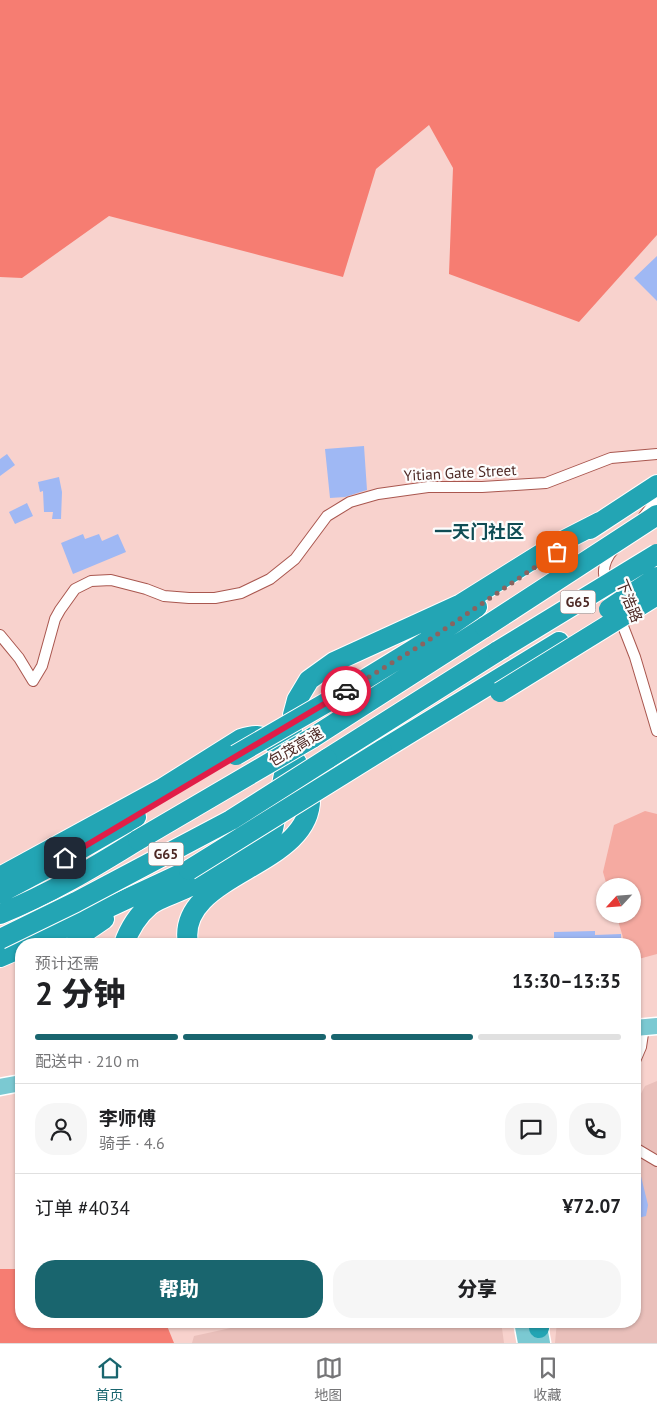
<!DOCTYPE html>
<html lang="zh">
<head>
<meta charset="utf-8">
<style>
	body { margin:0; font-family:"PT Sans","Noto Sans SC",sans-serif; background:#f6f6f6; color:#202124; height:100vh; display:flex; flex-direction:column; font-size:19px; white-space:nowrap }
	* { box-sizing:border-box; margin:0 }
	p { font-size:16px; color:#757577 }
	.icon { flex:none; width:28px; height:28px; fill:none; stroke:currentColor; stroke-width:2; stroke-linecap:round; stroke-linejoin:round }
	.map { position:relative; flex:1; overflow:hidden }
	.details { position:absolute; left:15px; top:938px; width:626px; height:390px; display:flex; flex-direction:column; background:#fff; border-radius:20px; box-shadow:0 1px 4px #0004 }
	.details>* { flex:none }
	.needle { width:32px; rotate:244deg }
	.buttons { position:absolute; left:596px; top:878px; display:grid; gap:10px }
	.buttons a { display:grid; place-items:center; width:45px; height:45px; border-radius:50%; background:#fff; box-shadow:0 1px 4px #0004; font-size:25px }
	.pin { position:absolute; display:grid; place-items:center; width:42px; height:42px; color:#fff; margin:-21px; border-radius:10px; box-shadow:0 2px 8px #0006 }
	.courier { position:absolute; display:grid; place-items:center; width:50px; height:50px; margin:-25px; border:4px solid #e11d48; border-radius:50%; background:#fff; color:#222; box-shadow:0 1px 6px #0007 }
	.overview em { font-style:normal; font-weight:800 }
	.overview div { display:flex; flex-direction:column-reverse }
	.overview { display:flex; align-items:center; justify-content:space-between; height:85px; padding:0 20px }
	h1 { font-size:32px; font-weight:800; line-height:38px }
	.bar { display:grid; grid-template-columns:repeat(4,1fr); gap:8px 5px; align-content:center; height:60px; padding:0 20px }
	.bar i { height:6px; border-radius:4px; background:#e0e0e0 }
	.bar .active { background:#19656e }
	.bar p { grid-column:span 4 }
	.line { display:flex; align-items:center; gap:12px; padding:0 20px; border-top:1px solid #e0e0e0 }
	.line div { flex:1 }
	.round { display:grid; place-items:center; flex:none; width:52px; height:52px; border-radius:20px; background:#f6f6f6 }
	.action { display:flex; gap:10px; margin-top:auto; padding:10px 20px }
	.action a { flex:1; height:58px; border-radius:20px; background:#19656e; color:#fff; font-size:20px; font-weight:800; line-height:58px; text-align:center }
	.action a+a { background:#f6f6f6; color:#202124 }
	.menu { display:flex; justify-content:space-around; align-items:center; height:70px; border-top:1px solid #e0e0e0; background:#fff; font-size:14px; color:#757577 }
	.menu a { display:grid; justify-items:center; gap:2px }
	.menu .active { color:#19656e }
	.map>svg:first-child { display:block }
</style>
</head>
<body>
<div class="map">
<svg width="657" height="1343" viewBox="0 0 657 1343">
	<rect width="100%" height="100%" fill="#f8d2cd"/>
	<!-- built -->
	<path fill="#eac0bb" d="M657,1081V1343H555L557,1321H635V1105L645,1086Z
		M263,1321H501L504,1343H192L194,1336Z"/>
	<!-- green -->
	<path fill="#f5aaa1" d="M645,811L657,814V954L635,960V944H625L616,914H632V886H607L603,872L614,825Z"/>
	<!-- forest -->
	<path fill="#f67d72" d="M0,0H657V235L579,322L449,274L453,168L429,125L376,169L343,277L109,216L22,278L0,277Z
		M0,1269H21V1321H165L174,1343H0Z"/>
	<!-- building -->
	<path fill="#9fb8f4" d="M657,256V301L634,278Z
		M364,446L367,490L345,497L330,498L325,449Z
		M7,454L15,465L0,476V459Z
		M59,477L62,492L61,519H52L53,512H44L43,491L40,492L38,482Z
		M27,503L33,516L15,524L9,512Z
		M83,534L85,539L99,534L102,541L118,534L126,552L73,574L61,543Z
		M595,931V935L621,934V944H554V932Z
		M635,1164H638L648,1205L646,1216L638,1218L635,1212Z"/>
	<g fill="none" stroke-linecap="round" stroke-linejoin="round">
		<!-- street casing -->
		<g stroke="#a9574f" stroke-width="12">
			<path id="street" d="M644,516L652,506L657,496
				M607,586C601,573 604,560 614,549
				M619,616L635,657L657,731
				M0,635L19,658L33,681L42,666L55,619L60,610L75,589L91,581L111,580L146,589L164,596L189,598H215L241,593L270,579L295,559L327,516L350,502L378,494L428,487H482L546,483L611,458L657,454
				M635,1061L641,1047L644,1027
				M635,1148L657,1161"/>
		</g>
		<!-- primary casing -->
		<g stroke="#fff" stroke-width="19">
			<path id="primary" d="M635,1028L657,1026
				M0,1087L21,1083
				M522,1321L526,1343
				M538,1321L542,1343"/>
		</g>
		<!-- highway casing -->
		<g stroke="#fff" stroke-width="22">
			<path id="highway" d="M590,529L657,485
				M336,697L426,642L477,607
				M312,738L485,627
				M382,750L559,642
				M327,759L498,651
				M0,877L163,788L241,739C253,735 261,734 272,742
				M0,893L51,866L136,817
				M0,914C49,894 93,868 138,840
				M30,944L189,870
				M75,944L88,930L104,919
				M124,944C129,930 138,915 150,905C159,898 174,894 184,889C218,873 250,858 273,829L291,740L293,715L297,700L309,680L334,662L461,604L557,544L600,522
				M188,944C175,872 315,868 310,795C309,783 301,770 295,760
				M0,957L21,948
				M539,1328L540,1321"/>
		</g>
		<!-- street -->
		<use href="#street" stroke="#fff" stroke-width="10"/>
		<!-- primary -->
		<use href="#primary" stroke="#7bc9d2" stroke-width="16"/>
		<!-- highway -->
		<use href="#highway" stroke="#23a5b4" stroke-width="20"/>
		<!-- highway-bridge casing -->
		<g stroke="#fff" stroke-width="22" stroke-linecap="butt">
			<path id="highway-bridge" d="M609,609L657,577
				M485,627L657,515
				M498,651L657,554
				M500,692L657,595
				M236,755L336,697
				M138,840L312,738
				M189,870L382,750
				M0,939L76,902L231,820L327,759"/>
		</g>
		<!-- highway-bridge -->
		<use href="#highway-bridge" stroke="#23a5b4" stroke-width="20"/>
	</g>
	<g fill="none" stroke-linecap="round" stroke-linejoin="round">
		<!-- done -->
		<path stroke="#896460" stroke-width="5" stroke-dasharray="0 9" d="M346,691L426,642L557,552"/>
		<!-- route -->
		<path stroke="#e11d48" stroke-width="6" d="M65,858L346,691"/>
	</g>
	<g text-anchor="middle" stroke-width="4.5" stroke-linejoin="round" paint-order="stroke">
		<!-- shield labels -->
		<g fill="#fdfdfd" stroke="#826966" stroke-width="1">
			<rect x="560.5" y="590.5" width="35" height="23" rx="4"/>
			<rect x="148.5" y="842.5" width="35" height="23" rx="4"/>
		</g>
		<g font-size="14" font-weight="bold" fill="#4d2925">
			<text x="578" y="607">G65</text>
			<text x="166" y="859">G65</text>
		</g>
		<!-- street labels -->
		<g font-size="15" fill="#4d2925" stroke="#fdfdfd">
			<text transform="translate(460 473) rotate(-3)" y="5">Yitian Gate Street</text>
			<text transform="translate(629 601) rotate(68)" y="5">下浩路</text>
			<text transform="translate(296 747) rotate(-31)" y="5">包茂高速</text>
		</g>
		<!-- quarter labels -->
		<g font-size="18" font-weight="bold" fill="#0f4c54" stroke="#fdfdfd">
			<text x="479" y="538">一天门社区</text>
		</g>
	</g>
</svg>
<div class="buttons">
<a><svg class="needle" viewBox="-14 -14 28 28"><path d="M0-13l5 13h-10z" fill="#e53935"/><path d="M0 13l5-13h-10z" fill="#757577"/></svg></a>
</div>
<div class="pin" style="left:557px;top:552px;background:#ea580c"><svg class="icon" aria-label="bag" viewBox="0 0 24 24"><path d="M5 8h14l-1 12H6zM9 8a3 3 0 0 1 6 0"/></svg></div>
<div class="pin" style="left:65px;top:858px;background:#1f2937"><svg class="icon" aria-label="home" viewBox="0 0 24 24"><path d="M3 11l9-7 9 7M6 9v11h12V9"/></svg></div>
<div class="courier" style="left:346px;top:691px"><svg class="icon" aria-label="car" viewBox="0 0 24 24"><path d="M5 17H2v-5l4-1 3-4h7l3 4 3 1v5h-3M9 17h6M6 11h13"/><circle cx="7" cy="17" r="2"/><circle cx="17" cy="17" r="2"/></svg></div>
<section class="details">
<div class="overview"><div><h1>2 分钟</h1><p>预计还需</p></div><em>13:30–13:35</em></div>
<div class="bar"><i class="active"></i><i class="active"></i><i class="active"></i><i></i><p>配送中 · 210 m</p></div>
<div class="line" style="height:90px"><a class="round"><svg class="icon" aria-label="person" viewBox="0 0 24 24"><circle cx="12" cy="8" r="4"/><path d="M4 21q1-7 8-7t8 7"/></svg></a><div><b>李师傅</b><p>骑手 · 4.6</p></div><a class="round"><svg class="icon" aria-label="chat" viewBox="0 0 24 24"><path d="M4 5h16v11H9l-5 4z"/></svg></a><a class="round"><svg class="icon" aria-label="phone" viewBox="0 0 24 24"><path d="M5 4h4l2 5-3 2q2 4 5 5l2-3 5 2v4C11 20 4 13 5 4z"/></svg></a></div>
<div class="line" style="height:65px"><div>订单 #4034</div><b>¥72.07</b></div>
<div class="action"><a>帮助</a><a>分享</a></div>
</section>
</div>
<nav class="menu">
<a class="active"><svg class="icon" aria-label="home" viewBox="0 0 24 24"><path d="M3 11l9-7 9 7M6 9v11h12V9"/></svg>首页</a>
<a><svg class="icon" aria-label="map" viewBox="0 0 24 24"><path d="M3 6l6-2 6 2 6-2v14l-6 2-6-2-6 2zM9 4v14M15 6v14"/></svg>地图</a>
<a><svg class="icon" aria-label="saved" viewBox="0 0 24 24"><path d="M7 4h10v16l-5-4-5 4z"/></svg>收藏</a>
</nav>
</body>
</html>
